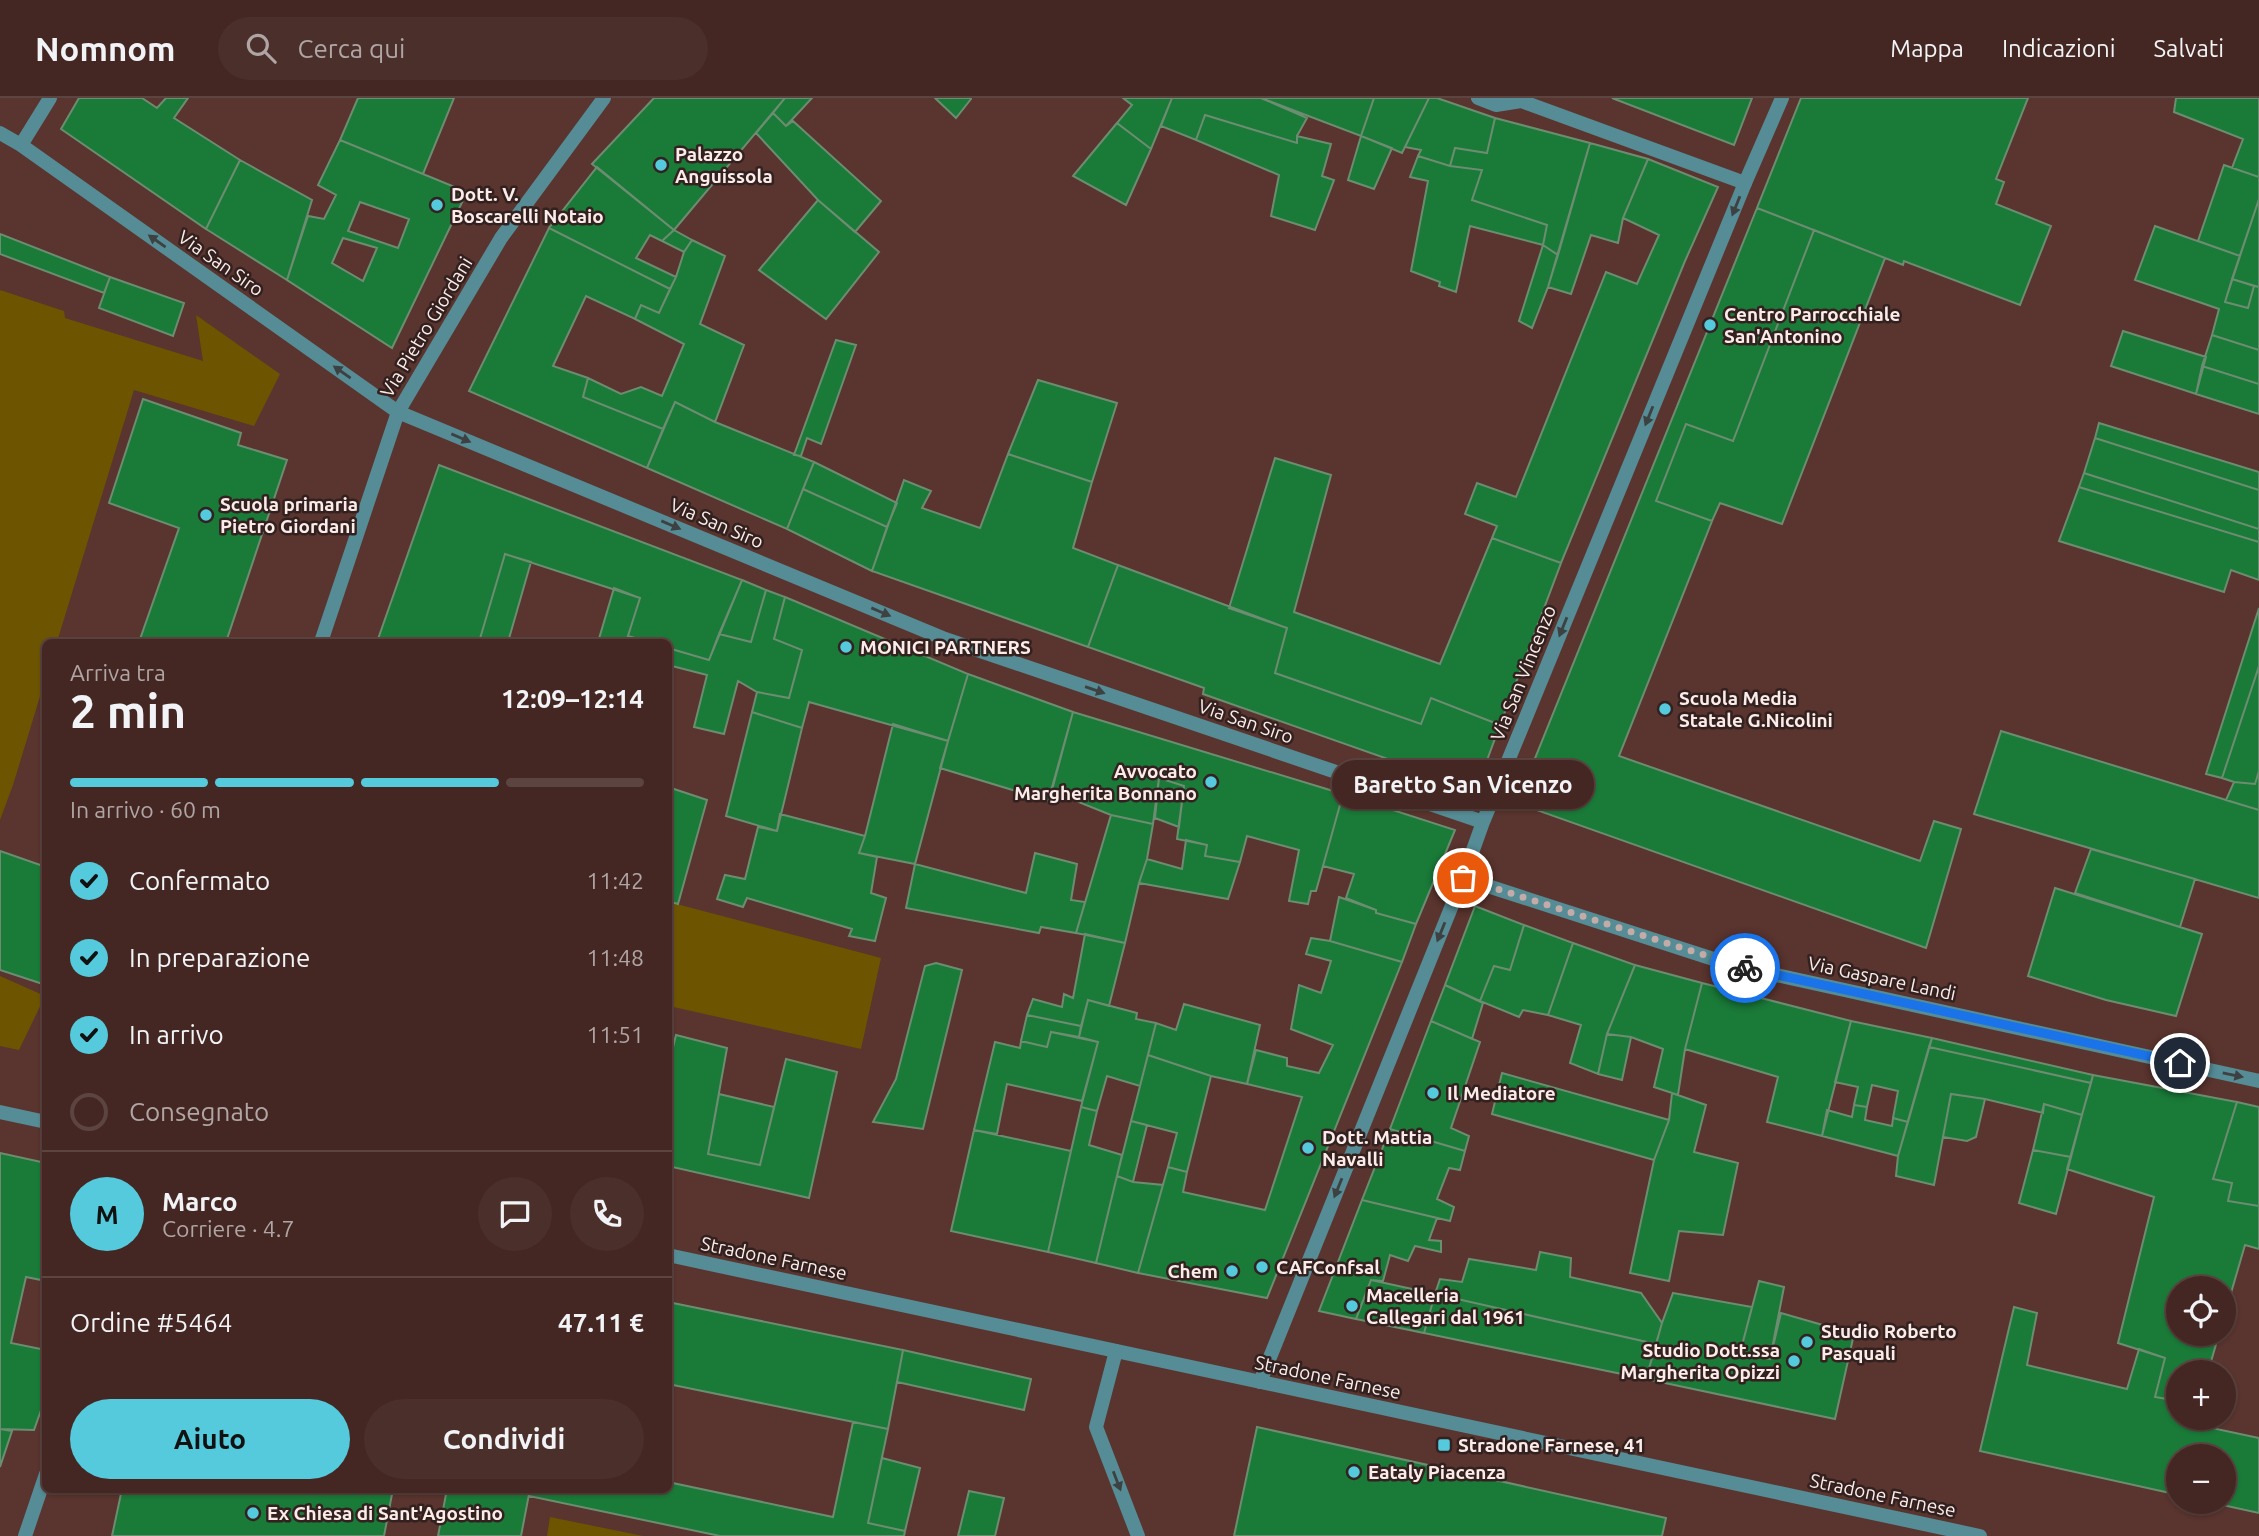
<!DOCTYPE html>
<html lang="it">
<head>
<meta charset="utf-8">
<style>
	body { margin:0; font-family:Ubuntu,sans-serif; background:#4b2f2a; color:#f1f3f6; height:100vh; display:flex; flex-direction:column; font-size:26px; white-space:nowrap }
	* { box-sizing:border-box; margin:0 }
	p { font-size:23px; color:#afa5a5 }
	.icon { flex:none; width:38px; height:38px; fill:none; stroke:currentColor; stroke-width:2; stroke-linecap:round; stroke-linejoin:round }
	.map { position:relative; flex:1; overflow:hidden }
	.sheet { position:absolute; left:42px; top:541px; width:630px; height:854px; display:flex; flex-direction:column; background:#442722; border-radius:10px; box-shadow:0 2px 5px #0004,0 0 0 2px #5c4440 }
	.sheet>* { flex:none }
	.tools { position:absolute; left:2166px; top:1178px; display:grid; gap:14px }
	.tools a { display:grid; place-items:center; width:70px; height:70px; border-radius:50%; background:#442722; box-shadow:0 2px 5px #0004,0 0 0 2px #5c4440; font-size:35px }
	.pin { position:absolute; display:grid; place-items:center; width:60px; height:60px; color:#fff; margin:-30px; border:4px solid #fff; border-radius:50%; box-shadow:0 2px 7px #0007 }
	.courier { position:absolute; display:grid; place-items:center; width:70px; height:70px; margin:-35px; border:5px solid #1a73e8; border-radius:50%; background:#fff; color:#222; box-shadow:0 2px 9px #0007 }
	.bubble { position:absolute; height:49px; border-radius:24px; background:#442722; box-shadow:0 2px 5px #0004,0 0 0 2px #5c4440; font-size:23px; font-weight:700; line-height:49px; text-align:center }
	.summary em { font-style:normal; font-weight:700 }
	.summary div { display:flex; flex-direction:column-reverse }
	.summary { display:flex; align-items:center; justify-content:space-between; height:119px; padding:0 28px }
	h1 { font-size:46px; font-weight:700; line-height:52px }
	.bar { display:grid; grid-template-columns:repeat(4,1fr); gap:10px 7px; align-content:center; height:84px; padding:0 28px }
	.bar i { height:9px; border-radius:5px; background:#5c4440 }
	.bar .active { background:#54cadc }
	.bar p { grid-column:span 4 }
	.line { display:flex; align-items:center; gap:18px; padding:0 28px; border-top:2px solid #5c4440 }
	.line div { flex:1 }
	.round { display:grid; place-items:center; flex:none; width:74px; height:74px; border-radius:37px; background:#4b2f2a }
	ol { padding:0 28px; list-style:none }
	li { display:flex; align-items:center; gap:21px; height:77px }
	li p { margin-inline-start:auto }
	li .icon { padding:7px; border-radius:50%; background:#54cadc; color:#111; stroke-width:4 }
	li:last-child { color:#afa5a5 }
	li i { width:38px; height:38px; border:4px solid #5c4440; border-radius:50% }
	.cta { display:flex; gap:14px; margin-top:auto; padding:14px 28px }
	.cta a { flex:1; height:80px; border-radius:42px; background:#54cadc; color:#111; font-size:28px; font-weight:700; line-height:80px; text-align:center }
	.cta a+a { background:#4b2f2a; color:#f1f3f6 }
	header { display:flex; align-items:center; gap:42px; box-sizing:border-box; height:98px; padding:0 35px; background:#442722; border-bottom:2px solid #5c4440 }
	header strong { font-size:33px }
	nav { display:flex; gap:38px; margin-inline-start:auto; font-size:24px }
	.search { width:490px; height:63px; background:#4b2f2a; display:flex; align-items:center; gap:18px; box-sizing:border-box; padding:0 24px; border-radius:38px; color:#afa5a5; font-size:26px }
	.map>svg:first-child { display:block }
</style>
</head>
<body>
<header>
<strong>Nomnom</strong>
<div class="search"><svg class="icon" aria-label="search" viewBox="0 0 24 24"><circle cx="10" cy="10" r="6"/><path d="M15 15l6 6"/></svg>Cerca qui</div>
<nav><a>Mappa</a><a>Indicazioni</a><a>Salvati</a></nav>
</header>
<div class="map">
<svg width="2259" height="1438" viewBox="0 0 2259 1438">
	<rect width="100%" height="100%" fill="#5a342e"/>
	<!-- green -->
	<path fill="#6d5400" d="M0,192L64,213L65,220L203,263L196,217L280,276L254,328L134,292L57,544H46L45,582L13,687L0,722Z
		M669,804L881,860L861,951L669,908Z
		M0,878L45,898L19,952L0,948Z
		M550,1419L643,1438H547Z"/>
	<!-- building -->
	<path fill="#1a7a38" stroke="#6c8d71" stroke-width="2" fill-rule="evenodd" d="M79,0H142L157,10L166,0H188L174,20L240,62L206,131L61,31Z
		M358,0H454L423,76L340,42Z
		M654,0H785L674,132L592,66Z
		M785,0H812L786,28L773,15Z
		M935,0H971V1L956,20Z
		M1123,0H1172L1151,51L1117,25L1132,7Z
		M1172,0H1261L1307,20L1297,38V45L1205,17L1196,42L1161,28Z
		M1261,0H1374L1361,38Z
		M1374,0H1429L1402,55L1361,38Z
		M1429,0H1437L1495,20L1487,55L1455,50L1450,68L1418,58L1421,52L1405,49Z
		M1612,0H1752L1734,47Z
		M1801,0H2028L1996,81L2004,84L1996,106L2051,128L2020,207L1904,163L1903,167L1885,160L1757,110Z
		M2176,0H2259V79L2232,70L2243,41L2174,14Z
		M773,15L786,28L793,23L881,103L855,134L818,102L756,35Z
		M1205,17L1297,45V38L1331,46L1322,78L1334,82L1315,132L1271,118L1279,77L1196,42Z
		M1495,20L1590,45L1558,157L1543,147L1547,127L1472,102L1482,72L1450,68L1455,50L1487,55Z
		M1117,25L1151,51L1126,107L1073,78Z
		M1361,38L1392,50L1374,91L1348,82Z
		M340,42L467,94L392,250L287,182L308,118L324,121L336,97L318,87ZM360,104L409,121L398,150L348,133ZM343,140L377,150L363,183L332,165Z
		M1590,45L1648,61L1623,120L1618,145L1591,137L1571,196L1548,189Z
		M1418,58L1450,68L1482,72L1472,102L1547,127L1543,147L1470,128L1456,194L1439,188L1440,184L1411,173L1428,83L1410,79Z
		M1648,61L1718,89L1685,163L1561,465L1492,440L1497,428L1465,416L1477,385L1516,399L1606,174L1637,186L1659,137L1623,120Z
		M240,62L312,102L287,182L206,131Z
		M2224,67L2259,79V101L2240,158L2198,143Z
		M597,69L674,132L662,143L650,137L636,160L676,179L670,191L549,130Z
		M2259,101V189L2232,181Z
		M818,102L879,154L826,221L759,172Z
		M1757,110L1814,132L1733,343L1686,326L1656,403L1712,423L1619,658L1920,763L1934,723L1961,731L1926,850L1517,705Z
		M2155,128L2240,158L2225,204L2248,210L2254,188L2259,189V252L2212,237L2219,211L2135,182Z
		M549,130L670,191L659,215L641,207L635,221L586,198L553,268L588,280L583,299L663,331L647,370L469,293Z
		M674,132L692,142L684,154L662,143Z
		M1814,132L1885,160L1782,426L1720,405L1712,423L1656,403L1686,326L1733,343Z
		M0,136L110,179L104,195L0,156Z
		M692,142L725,158L700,226L744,247L715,324L675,304L663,331L583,299L588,280L621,296L641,289L662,298L684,246L635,221L641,207L659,215L676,179L684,154Z
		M1543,147L1558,157L1548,189L1532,230L1519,223Z
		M110,179L184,205L173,238L99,210Z
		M2232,181L2254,188L2248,210L2225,204Z
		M2123,233L2206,259L2196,296L2111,268Z
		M2212,237L2259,252V286L2202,268Z
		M836,242L856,247L821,346L807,340L801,358L794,357Z
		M2202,268L2259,286V316L2196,296Z
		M1038,282L1117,305L1092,384L1008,356Z
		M143,301L241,335L238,347L287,362L226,544H139L179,430L109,405Z
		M675,304L715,324L814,364L787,431L647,370Z
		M2099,325L2259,374V392L2095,340Z
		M2095,340L2259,392V431L2084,375Z
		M1008,356L1092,384L1073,450L1118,467L1088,549L872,473L904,382L931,393L922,410L980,430Z
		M1275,360L1331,377L1294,514L1440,566L1492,440L1561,465L1500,627L1431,600L1421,626L1275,575L1287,530L1229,510Z
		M814,364L897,405L887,429L803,391Z
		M439,367L742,482L709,562L668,550V544H649L628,538L640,500L505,456L479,544H377Z
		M2084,375L2259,431V444L2079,389Z
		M2079,389L2259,444V482L2231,472L2224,494L2059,443Z
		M803,391L887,429L872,473L787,431Z
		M505,456L531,464L508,544H479Z
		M1118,467L1287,530L1275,575L1421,626L1431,600L1500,627L1476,692L1203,596L1204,590L1088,549Z
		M742,482L766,492L751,544L719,536Z
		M614,490L640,500L626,544H598Z
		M766,492L785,499L774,541L802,552L789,600L757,594L738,583L724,636L694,629L707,577L668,567V550L709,562L719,536L751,544Z
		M785,499L968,576L948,643L809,604L802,630L752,614L757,594L789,600L802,552L774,541Z
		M2259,510V568L2222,680L2206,676Z
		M2259,568V673L2255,686L2234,684L2222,680Z
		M968,576L1073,614L1049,703L940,670Z
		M752,614L802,630L777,733L726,718Z
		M1073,614L1343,696L1316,793H1311L1308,806L1289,803L1299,752L1247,738L1240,764L1205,758L1207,747L1177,741L1184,688L1159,680L1153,726L1111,717L1051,693Z
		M893,626L948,643L915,766L859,755L865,738Z
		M2001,633L2259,712V800L1974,716Z
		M2259,673V712L2226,702L2234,684L2255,686Z
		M1159,680L1184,688L1179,729L1155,720Z
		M668,689L707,702L678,806L668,803Z
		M1343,696L1455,732L1416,826L1376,815V812L1346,800L1354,776L1323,768Z
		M780,716L865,738L859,755L877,759L871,795L886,800L875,843L849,838L852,831L747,800L743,809L717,801L725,777L745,781L758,729L777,733Z
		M1111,717L1153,726L1147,761L1139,785L1125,845L1076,835Z
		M1186,742L1207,747L1205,758L1240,764L1228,801L1139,785L1147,761L1182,771Z
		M2091,751L2195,781L2180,829L2075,795Z
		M0,753L46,769V887L0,872Z
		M1035,755L1077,766L1071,802L1085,804L1076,835L1041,829L1039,835L906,810L915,766L1026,795Z
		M2055,790L2202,836L2176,918L2106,902L2028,878Z
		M1339,799L1376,812V815L1416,826L1402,864L1330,843Z
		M1475,808L1524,827L1510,872L1494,868L1480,903L1445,887Z
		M1524,827L1573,845L1548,917L1523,912L1519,919L1480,903L1494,868L1510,872Z
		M1085,836L1125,845L1109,908L1088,902L1081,928L1027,917L1033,901L1062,909L1064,896L1073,900Z
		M1311,840L1330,843L1402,864L1267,1200L1138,1175L1168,1069L1187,1074L1183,1094L1265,1112L1302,999L1247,986L1256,952L1287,960V968L1319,975L1333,947L1291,931L1299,887L1321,895L1331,863L1306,856Z
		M1573,845L1635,867L1607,936L1598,976L1570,965L1581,927L1548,917Z
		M936,865L962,872L923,1031L873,1024L896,981L925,868Z
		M1635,867L1702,885L1685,951L1678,997L1654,989L1663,951L1631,939L1607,936Z
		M1702,885L1851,923L1822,1038L1767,1024L1778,979L1685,951Z
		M1445,887L1483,905L1472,941L1431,923Z
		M1088,902L1137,915L1136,921L1156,925L1140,988L1107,978L1097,1013L1081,1009L1098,944L1079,939Z
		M1184,906L1260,927L1247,986L1211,978L1148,957L1156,925L1176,932Z
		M1027,917L1081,928L1079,939L1051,934L1047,949L1021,943Z
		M1431,923L1480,944L1451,1030L1469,1038L1465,1053L1390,1031Z
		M1851,923L1932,940L1908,1024L1893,1020L1898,993L1872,987L1867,1009L1854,1007L1858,989L1835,984Z
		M1051,934L1098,944L1082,1003L1007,986L997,1036L974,1032L995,944L1020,950L1021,943L1047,949Z
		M1607,936L1631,939L1622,982L1598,976Z
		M676,937L727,950L708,1056L760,1067L786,961L837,974L809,1100L668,1068V970Z
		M1932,940L2093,977L2091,985L1929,949Z
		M1929,949L2091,985L2082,1017L2044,1006L2043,1015L1985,1001L1951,996L1934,1087L1896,1078L1898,1058Z
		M1148,957L1211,978L1187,1074L1168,1069L1177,1035L1131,1023Z
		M1502,975L1669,1022L1654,1062L1492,1016Z
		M2093,977L2237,1004L2213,1081L2232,1085L2228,1103L2259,1108V1151L2245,1147L2224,1219V1190H2179V1236H2219L2208,1274H2179V1303L2155,1299L2165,1260L2118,1245L2154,1099L2067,1071Z
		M1672,995L1706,1007L1694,1054L1738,1065L1723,1137L1679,1133L1669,1183L1630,1175L1654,1062L1669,1022Z
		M719,996L774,1009L760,1067L708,1056Z
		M1951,996L1985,1001L1976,1039L1967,1043L1943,1039Z
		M2237,1004L2259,1009V1108L2228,1103L2232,1085L2213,1081Z
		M2044,1006L2082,1017L2071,1059L2033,1052Z
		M1854,1007L1867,1009L1865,1022L1892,1028L1893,1020L1908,1024L1898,1058L1822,1038L1827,1012L1852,1019Z
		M1081,1009L1097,1013L1089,1047L1122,1057L1096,1165L1048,1154Z
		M1131,1023L1147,1027L1133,1084L1117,1078Z
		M1390,1031L1465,1053L1460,1072L1449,1070L1437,1101L1454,1109L1450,1123L1362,1102Z
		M974,1032L1071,1053L1048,1154L951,1133Z
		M2033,1052L2071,1059L2056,1116L2019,1105Z
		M0,1055L46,1065V1183L26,1179L11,1245L46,1252V1298L34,1332L0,1331Z
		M1117,1078L1133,1084L1163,1087L1138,1175L1096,1165Z
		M1362,1102L1437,1120L1429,1142L1441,1143V1154L1415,1148L1408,1163L1390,1157L1383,1183L1371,1182L1356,1221L1319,1213Z
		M1540,1154L1571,1160L1570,1179L1641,1195L1662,1225L1656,1246L1435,1196L1440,1181L1462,1184L1469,1161L1536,1172Z
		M1371,1182L1435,1196L1424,1235L1356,1221Z
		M1759,1183L1784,1189L1770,1261L1740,1255Z
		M1673,1195L1752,1209L1740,1255L1770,1261L1781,1215L1854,1236L1835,1321L1646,1281L1662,1225Z
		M1435,1196L1656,1246L1646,1281L1424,1235Z
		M668,1204L903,1252L888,1331L668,1286Z
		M2014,1209L2037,1215L2027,1267L2127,1291L2139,1251L2165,1260L2155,1299L2179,1303V1320H2195L2193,1326L2259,1340V1415L2209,1404H2224V1358H2179V1397L1980,1353Z
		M903,1252L1031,1281L1024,1312L897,1284Z
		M853,1324L888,1331L868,1425L905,1433L904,1438H720L529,1398L530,1391H668V1384L833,1419Z
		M1257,1329L1666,1420L1662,1438H1234Z
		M0,1331L12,1333L0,1369Z
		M882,1360L920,1370L905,1433L868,1425Z
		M122,1391H393L384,1438H112Z
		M447,1391H530L521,1438H438Z
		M969,1393L1004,1400L995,1438H958Z"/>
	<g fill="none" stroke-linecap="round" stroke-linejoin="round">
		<!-- service -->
		<path stroke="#558c95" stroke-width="14" d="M1478,0L1496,7L1521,3L1745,85
			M1116,1253L1096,1329L1138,1438"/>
		<!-- minor -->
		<path stroke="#558c95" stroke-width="14" d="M0,35L21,47L398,314L945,541L1483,724
			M21,47L50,0
			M321,544L398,314L501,140L604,0
			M1463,780L1735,868L2259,983
			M1260,1284L1463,780L1483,724L1745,85L1782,0
			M25,1438L46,1376"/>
		<!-- tertiary -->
		<path stroke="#558c95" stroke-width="14" d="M0,1014L46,1024
			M668,1157L1980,1438"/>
	</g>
	<!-- one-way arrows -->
	<defs><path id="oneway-solid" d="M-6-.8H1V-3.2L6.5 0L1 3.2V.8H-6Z" transform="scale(1.75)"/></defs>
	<g fill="#3d4142">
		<use href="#oneway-solid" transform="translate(1736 108) rotate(112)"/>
		<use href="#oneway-solid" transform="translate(157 143) rotate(-145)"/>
		<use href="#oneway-solid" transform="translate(342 274) rotate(-145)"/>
		<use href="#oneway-solid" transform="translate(1649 318) rotate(112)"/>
		<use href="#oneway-solid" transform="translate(461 340) rotate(23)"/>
		<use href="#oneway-solid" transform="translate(671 427) rotate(23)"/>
		<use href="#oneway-solid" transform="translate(881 514) rotate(23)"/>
		<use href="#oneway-solid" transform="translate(1563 529) rotate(112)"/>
		<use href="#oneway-solid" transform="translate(1095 592) rotate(19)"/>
		<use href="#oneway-solid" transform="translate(1441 834) rotate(112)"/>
		<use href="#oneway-solid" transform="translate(2233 977) rotate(12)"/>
		<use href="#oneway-solid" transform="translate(1338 1090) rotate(112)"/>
		<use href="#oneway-solid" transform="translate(1117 1383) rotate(69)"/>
	</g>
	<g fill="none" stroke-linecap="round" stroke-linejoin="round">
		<!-- done -->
		<path stroke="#c3aca8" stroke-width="7" stroke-dasharray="0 12.6" d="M1463,780L1745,870"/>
		<!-- route -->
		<path stroke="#1a73e8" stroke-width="9" d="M1745,870L2180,965"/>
	</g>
	<!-- markers -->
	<g fill="#54cadc" stroke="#33211f" stroke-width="2.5">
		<circle cx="661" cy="67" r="7"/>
		<circle cx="437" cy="107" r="7"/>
		<circle cx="1710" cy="227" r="7"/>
		<circle cx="206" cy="417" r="7"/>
		<circle cx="846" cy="549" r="7"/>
		<circle cx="1665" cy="611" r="7"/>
		<circle cx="1211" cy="684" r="7"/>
		<circle cx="1433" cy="995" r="7"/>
		<circle cx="1308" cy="1050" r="7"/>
		<circle cx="1262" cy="1169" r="7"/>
		<circle cx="1232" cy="1173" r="7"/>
		<circle cx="1352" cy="1208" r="7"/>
		<circle cx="1807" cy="1244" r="7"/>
		<circle cx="1794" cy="1263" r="7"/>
		<rect x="1437" y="1340" width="14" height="14" rx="3.5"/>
		<circle cx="1354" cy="1374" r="7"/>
		<circle cx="253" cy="1415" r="7"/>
	</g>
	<g text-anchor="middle" stroke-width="5" stroke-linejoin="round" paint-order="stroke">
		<!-- poi labels -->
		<g font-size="19" font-weight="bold" fill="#fbecea" stroke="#33211f" text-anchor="start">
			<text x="675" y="63">Palazzo<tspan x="675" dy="22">Anguissola</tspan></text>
			<text x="451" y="103">Dott. V.<tspan x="451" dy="22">Boscarelli Notaio</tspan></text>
			<text x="1724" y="223">Centro Parrocchiale<tspan x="1724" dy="22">San'Antonino</tspan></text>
			<text x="220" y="413">Scuola primaria<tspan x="220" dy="22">Pietro Giordani</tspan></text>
			<text x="860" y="556">MONICI PARTNERS</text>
			<text x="1679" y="607">Scuola Media<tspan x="1679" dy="22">Statale G.Nicolini</tspan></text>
			<text x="1197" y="680" text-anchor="end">Avvocato<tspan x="1197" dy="22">Margherita Bonnano</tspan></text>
			<text x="1447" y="1002">Il Mediatore</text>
			<text x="1322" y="1046">Dott. Mattia<tspan x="1322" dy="22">Navalli</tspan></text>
			<text x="1276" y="1176">CAFConfsal</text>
			<text x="1218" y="1180" text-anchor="end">Chem</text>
			<text x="1366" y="1204">Macelleria<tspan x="1366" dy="22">Callegari dal 1961</tspan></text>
			<text x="1821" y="1240">Studio Roberto<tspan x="1821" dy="22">Pasquali</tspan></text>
			<text x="1780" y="1259" text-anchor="end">Studio Dott.ssa<tspan x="1780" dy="22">Margherita Opizzi</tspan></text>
			<text x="1458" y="1354">Stradone Farnese, 41</text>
			<text x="1368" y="1381">Eataly Piacenza</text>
			<text x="267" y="1422">Ex Chiesa di Sant'Agostino</text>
		</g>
		<!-- street labels -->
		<g font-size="19" fill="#fbecea" stroke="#33211f">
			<text transform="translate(221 165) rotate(35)" y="7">Via San Siro</text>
			<text transform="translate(426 229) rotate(-59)" y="7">Via Pietro Giordani</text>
			<text transform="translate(717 425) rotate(23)" y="7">Via San Siro</text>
			<text transform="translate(1523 575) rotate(-68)" y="7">Via San Vincenzo</text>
			<text transform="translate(1246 623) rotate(19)" y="7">Via San Siro</text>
			<text transform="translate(1882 880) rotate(12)" y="7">Via Gaspare Landi</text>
			<text transform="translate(774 1160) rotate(12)" y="7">Stradone Farnese</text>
			<text transform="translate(1328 1279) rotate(12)" y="7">Stradone Farnese</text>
			<text transform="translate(1883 1397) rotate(12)" y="7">Stradone Farnese</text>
		</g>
	</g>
</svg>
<div class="tools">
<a><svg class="icon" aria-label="locate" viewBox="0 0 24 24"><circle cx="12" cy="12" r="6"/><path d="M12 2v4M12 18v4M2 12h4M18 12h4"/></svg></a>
<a>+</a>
<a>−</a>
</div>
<div class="pin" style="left:1463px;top:780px;background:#ea580c"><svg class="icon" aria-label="bag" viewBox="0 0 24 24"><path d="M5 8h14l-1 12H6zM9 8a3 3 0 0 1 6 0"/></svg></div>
<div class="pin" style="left:2180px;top:965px;background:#1f2937"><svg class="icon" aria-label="home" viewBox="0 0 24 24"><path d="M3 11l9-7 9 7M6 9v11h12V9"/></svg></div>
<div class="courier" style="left:1745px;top:870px"><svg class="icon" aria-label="bike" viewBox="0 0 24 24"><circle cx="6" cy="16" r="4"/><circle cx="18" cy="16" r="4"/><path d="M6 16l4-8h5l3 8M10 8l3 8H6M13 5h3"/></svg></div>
<div class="bubble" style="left:1332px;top:662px;width:262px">Baretto San Vicenzo</div>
<section class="sheet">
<div class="summary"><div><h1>2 min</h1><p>Arriva tra</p></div><em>12:09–12:14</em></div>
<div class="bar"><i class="active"></i><i class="active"></i><i class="active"></i><i></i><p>In arrivo · 60 m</p></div>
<ol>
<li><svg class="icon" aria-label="check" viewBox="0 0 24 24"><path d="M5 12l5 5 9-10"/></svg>Confermato<p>11:42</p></li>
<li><svg class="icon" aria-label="check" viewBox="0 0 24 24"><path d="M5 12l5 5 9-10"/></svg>In preparazione<p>11:48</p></li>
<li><svg class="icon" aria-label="check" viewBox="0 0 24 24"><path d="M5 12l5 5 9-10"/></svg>In arrivo<p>11:51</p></li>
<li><i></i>Consegnato</li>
</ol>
<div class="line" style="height:126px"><b class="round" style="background:#54cadc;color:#111">M</b><div><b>Marco</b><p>Corriere · 4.7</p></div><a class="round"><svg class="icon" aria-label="chat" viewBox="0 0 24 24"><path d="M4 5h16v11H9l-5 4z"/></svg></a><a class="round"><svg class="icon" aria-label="phone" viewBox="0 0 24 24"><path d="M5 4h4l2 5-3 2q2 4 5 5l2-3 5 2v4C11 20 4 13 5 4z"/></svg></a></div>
<div class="line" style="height:91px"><div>Ordine #5464</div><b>47.11 €</b></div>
<div class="cta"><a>Aiuto</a><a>Condividi</a></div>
</section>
</div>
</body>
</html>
